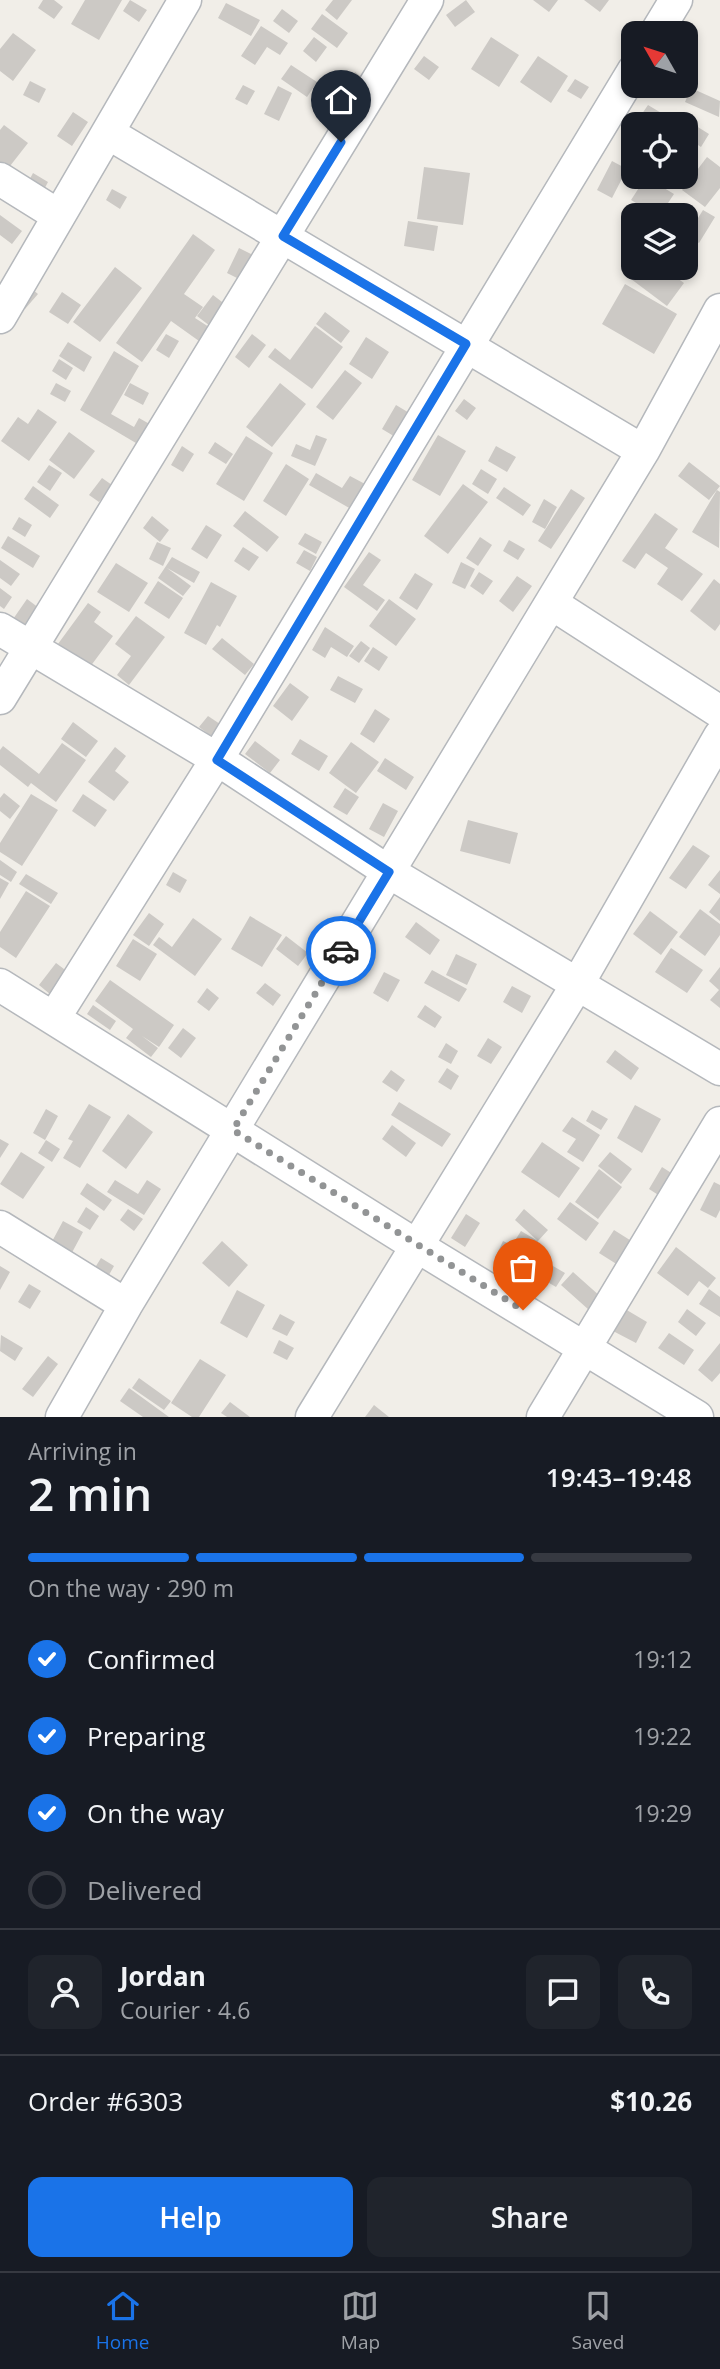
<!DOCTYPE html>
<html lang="en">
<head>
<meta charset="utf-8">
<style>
	body { margin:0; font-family:"Open Sans",sans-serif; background:#20242c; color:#f1f3f6; height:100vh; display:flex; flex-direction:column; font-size:26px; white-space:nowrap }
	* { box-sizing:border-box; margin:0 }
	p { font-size:23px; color:#9ea1a6 }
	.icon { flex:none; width:38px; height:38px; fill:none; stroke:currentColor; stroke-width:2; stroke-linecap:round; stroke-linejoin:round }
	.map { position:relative; height:1417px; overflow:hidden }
	.details { display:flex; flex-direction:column; background:#171b24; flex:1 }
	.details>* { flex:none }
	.needle { width:46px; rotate:309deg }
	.fabs { position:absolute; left:621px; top:21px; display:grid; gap:14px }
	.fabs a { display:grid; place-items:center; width:77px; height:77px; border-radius:14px; background:#171b24; box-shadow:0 4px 10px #0003; font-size:35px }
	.pin { position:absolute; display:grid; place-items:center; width:60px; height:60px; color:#fff; margin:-72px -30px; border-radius:50% 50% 50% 0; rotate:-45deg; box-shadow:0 0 7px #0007 }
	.pin .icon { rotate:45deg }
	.courier { position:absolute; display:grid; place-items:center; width:70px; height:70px; margin:-35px; border:5px solid #1a73e8; border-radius:50%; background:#fff; color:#222; box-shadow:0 2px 9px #0007 }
	.head em { font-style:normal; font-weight:600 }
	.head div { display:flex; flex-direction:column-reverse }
	.head { display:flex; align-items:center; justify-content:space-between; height:119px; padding:0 28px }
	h1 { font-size:46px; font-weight:600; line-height:52px }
	.bar { display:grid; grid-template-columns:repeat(4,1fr); gap:10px 7px; align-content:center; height:84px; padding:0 28px }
	.bar i { height:9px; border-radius:5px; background:#363941 }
	.bar .active { background:#1a73e8 }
	.bar p { grid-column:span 4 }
	.line { display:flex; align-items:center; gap:18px; padding:0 28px; border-top:2px solid #363941 }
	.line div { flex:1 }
	.round { display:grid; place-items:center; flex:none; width:74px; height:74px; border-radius:14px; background:#20242c }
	ol { padding:0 28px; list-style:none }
	li { display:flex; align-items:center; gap:21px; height:77px }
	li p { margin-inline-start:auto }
	li .icon { padding:7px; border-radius:50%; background:#1a73e8; color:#fff; stroke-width:4 }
	li:last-child { color:#9ea1a6 }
	li i { width:38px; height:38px; border:4px solid #363941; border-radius:50% }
	.primary-button { display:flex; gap:14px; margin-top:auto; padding:14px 28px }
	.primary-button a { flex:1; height:80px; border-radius:14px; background:#1a73e8; color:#fff; font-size:28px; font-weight:600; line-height:80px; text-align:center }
	.primary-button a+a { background:#20242c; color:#f1f3f6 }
	.dock { display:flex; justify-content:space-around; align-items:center; height:98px; border-top:2px solid #363941; background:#171b24; font-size:19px; color:#9ea1a6 }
	.dock a { display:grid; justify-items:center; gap:4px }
	.dock .active { color:#1a73e8 }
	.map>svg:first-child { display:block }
</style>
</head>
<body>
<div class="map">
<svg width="720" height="1417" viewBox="0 0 720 1417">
	<rect width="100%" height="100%" fill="#f1eee8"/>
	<!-- building -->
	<path fill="#ccc9c5" d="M43,0H54L63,7L54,19L38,8Z
		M85,0H122L99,40L71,24Z
		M130,0L147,10L139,22L123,11Z
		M333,0H352L337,20L325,10Z
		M466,0L475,12L455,27L446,15Z
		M533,0H558L549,12Z
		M584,0H609L600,12Z
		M226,3L260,20L251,36L218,18Z
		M282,9L298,21L289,33L273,21Z
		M322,14L348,33L337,48L311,29Z
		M261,26L288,43L280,55L267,47L255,65L241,56Z
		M13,33L36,50L13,81L0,71V49Z
		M314,37L327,47L316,62L303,51Z
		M491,37L519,55L499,87L471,69Z
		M424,56L439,67L429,80L414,69Z
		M538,56L568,76L551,103L520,82Z
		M291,65L317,82L307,97L281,79Z
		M355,72L365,80L352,97L342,90Z
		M575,79L589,87L581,99L567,91Z
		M30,81L46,89L39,103L23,95Z
		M243,85L255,91L247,105L235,99Z
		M278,86L292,93L279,121L264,114Z
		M691,88L720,101L719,117L685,102Z
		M648,105L663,114L656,124H635Z
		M73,112L88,122L72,146L57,136Z
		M693,124L709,134L701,147L686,137Z
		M4,125L28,143L3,175L0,173V130Z
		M707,157L720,167V188L705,207L682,190Z
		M612,161L627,169L612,198L597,190Z
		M424,167L470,173L463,225L417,219Z
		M33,173L48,182L39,199L24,190Z
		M646,177L674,194L660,215H656L631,200Z
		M112,189L127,197L120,209L106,200Z
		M703,210L715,217L699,243L687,236Z
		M0,215L22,231L12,244L0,235Z
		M408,221L438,226L434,251L404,246Z
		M193,234L215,250L184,294L203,307L195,318L209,327L199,341L171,321L142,362L116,343Z
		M239,248L253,255L241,280L227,273Z
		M115,267L142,288L100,342L73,322Z
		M639,268H663L684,283L667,306L631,279Z
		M26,284L38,294L25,309L13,299Z
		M625,284L677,314L654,354L602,324Z
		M62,292L81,305L68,324L49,312Z
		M213,295L226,305L210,326L197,316Z
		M325,312L350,331L341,343L316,324Z
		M315,326L343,347L312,389L268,357L275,348L290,360Z
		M166,334L179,341L169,358L156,350Z
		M252,334L266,345L249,368L235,357Z
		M366,337L389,352L372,379L349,364Z
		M68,342L92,357L84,372L59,356Z
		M114,351L139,366L111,414L134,427L139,418L153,426L141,446L80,410Z
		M59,359L73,368L66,380L52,371Z
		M345,370L362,383L333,420L316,407Z
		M56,383L71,391L65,402L50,394Z
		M130,383L149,393L143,405L124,395Z
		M280,383L306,404L272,447L246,427Z
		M464,399L476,408L467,420L455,411Z
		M396,405L411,414L397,438L382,429Z
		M38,409L57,422L29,461L1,441L18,417L28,424Z
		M69,432L95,451L74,479L49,460Z
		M316,435L327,439L315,466L291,456L296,444L310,450Z
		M438,435L466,451L440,496L412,480Z
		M246,436L273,453L244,501L216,484Z
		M215,442L233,454L226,464L208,453Z
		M182,446L194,454L183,472L171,465Z
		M496,446L516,457L507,472L488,461Z
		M689,462L720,486L709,500L678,476Z
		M286,464L309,479L286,516L263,501Z
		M49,465L62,473L50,491L37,482Z
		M481,469L497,479L488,494L472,484Z
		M316,473L342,488L350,476L365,484L351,509L309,485Z
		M102,478L112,485L99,502L89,495Z
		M463,484L488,502L448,554L424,536Z
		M33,486L59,505L50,518L24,499Z
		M504,487L531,505L523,516L496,498Z
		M571,489L585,498L551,549L538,541Z
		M717,490L720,492L719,548L692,532Z
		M544,499L557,507L545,529L532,522Z
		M245,511L279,537L267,552L233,526Z
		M655,513L678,529L665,548L703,574L682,601L657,584L668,568L646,553L635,569L622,561Z
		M152,516L169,530L160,542L143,528Z
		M19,517L32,525L25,537L12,529Z
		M206,525L222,535L207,559L191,549Z
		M305,533L322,542L316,554L298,544Z
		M8,536L40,556L33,568L1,548Z
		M480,537L492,545L478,566L466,558Z
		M509,540L525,549L518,560L503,551Z
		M157,542L171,548L163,566L149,559Z
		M243,547L259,557L249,571L234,561Z
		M304,550L317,557L310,571L296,563Z
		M369,552L381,560L363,585L385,600L377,611L344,587Z
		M172,557L200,572L194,583L167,568L191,586L183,596L158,578Z
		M0,560L20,574L11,586L0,578Z
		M461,562L475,569L465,589L452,583Z
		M116,563L148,583L129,612L97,592Z
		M479,572L493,581L483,595L470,586Z
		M415,573L433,584L417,610L399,598Z
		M517,576L532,586L513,612L499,601Z
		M714,579L720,584V624L715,631L690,611Z
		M158,581L183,598L169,619L144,603Z
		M211,582L237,596L220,627L217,625L206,645L184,633Z
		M0,588L12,597L4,609L0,606Z
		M27,599L43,611L26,633L11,622Z
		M389,599L416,619L396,646L369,626Z
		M88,603L101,612L94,622L113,636L87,671L55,648Z
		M136,616L165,637L129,685L117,675L131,656L115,644Z
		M325,627L354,646L347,657L331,647L325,658L312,650Z
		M222,638L254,664L245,675L212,649Z
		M361,641L370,648L359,663L349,656Z
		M373,647L388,657L379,671L364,661Z
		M338,676L363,689L355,703L330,690Z
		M290,683L309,697L292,721L273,706Z
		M375,709L390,719L374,743L360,734Z
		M208,716L220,724L211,736L199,727Z
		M73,722L98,741L86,757L61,739Z
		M300,739L328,756L319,771L291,754Z
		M255,741L280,760L270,773L245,754Z
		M351,742L379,762L356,793L329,773Z
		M62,743L86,760L56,802L31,783L28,787L0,765V750L3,746L39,774Z
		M115,747L126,756L115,771L129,782L114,801L88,782Z
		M385,758L414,777L406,790L377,771Z
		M345,788L359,797L347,815L333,807Z
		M4,793L20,806L10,819L0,811V798Z
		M31,794L58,810L22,866L0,852V843Z
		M83,794L107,810L95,827L72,811Z
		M383,803L398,811L384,837L369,829Z
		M468,820L518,833L510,864L460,851Z
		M693,845L710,856L686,889L669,878Z
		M0,860L17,872L11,882L0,875Z
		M720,870V894L708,885Z
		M173,872L187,880L180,893L166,885Z
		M26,874L58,893L51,904L19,884Z
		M0,878L9,883L0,899Z
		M26,891L50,906L16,958L0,947V932Z
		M720,897V921L709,912Z
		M700,909L720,924V935L705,956L679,937Z
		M650,911L678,932L661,955L633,934Z
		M149,913L164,924L149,946L133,935Z
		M250,916L282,935L262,967L231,949Z
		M193,918L222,939L195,976L153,945L159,937L172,947Z
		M416,922L440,940L430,955L405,937Z
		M286,936L308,953L298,966L276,949Z
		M133,939L157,954L140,981L116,966Z
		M671,948L703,970L687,993L655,972Z
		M456,954L477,964L467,985L446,975Z
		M56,963L68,972L51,995L39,985Z
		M720,967V1008L710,1000L719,990L709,981Z
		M432,970L467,989L459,1002L424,983Z
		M384,972L400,980L388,1002L373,993Z
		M110,980L174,1025L159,1047L142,1036L158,1048L151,1057L126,1038L133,1029L95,1001Z
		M265,983L281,995L273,1006L256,993Z
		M512,986L531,996L522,1013L503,1002Z
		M207,988L219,998L209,1011L197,1002Z
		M93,1005L116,1021L110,1030L87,1014Z
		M425,1005L442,1017L435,1028L417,1017Z
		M183,1028L196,1038L181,1058L168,1048Z
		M488,1038L502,1047L491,1064L477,1056Z
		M446,1043L458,1051L451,1064L438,1057Z
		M615,1050L639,1068L631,1080L606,1062Z
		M447,1068L459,1076L451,1090L438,1082Z
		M391,1070L405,1080L397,1092L382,1082Z
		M399,1102L451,1134L442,1147L391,1115Z
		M89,1104L111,1117L80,1168L63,1158L73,1141L68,1139Z
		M635,1105L661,1119L642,1153L617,1138Z
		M46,1109L58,1116L45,1140L33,1133Z
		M592,1110L608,1119L601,1130L586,1121Z
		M128,1114L153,1132L126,1169L102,1151Z
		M572,1117L600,1135L583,1162L567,1152L576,1139L562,1131Z
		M392,1125L416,1143L406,1157L382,1139Z
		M0,1139L9,1144L0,1158Z
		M46,1140L60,1149L52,1162L38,1153Z
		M542,1142L580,1168L559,1198L521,1172Z
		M21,1152L45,1167L23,1199L0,1184Z
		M610,1152L632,1169L621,1184L598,1166Z
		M662,1167L676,1176L663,1198L649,1189Z
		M599,1169L622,1187L598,1219L575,1202Z
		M115,1180L138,1194L147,1180L161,1189L144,1215L107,1192Z
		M714,1182L720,1185V1210L716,1218L700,1210Z
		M87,1183L112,1200L104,1211L80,1194Z
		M570,1202L599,1223L586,1241L557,1219Z
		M86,1207L99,1216L90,1230L77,1222Z
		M128,1209L143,1219L134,1231L120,1220Z
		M524,1209L548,1230L538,1241L515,1220Z
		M466,1214L480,1223L465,1247L451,1238Z
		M63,1221L83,1232L68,1260L48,1249Z
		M614,1230L633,1242L618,1265L599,1253Z
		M521,1231L538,1241L531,1253L514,1242Z
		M222,1241L248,1265L229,1287L202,1263Z
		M503,1241L531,1254L525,1269L496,1256Z
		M676,1247L716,1278L708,1288L699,1281L688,1296L657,1273Z
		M101,1258L114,1266L105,1282L91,1274Z
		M541,1259L565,1273L556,1287L532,1273Z
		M0,1266L10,1272L0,1290Z
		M573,1272L601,1297L589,1310L561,1285Z
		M29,1284L41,1291L30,1309L18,1302Z
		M709,1289L720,1297V1317L699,1304Z
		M237,1290L265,1305L247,1338L220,1323Z
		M625,1309L647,1322L636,1343L613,1331Z
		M687,1309L706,1323L696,1336L678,1322Z
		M280,1314L295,1322L287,1336L272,1329Z
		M669,1333L694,1350L684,1365L658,1348Z
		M1,1335L23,1348L15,1361L0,1351Z
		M279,1340L294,1348L287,1360L273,1353Z
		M720,1343V1373L712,1382L698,1370Z
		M48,1356L58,1364L33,1397L22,1389Z
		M200,1359L226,1375L199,1417H192L171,1403Z
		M139,1378L171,1401L164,1410L132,1388Z
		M129,1388L169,1417H143L120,1401Z
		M230,1402L250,1417H227L221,1413Z
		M374,1405L389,1417H365Z"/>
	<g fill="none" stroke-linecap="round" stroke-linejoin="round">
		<!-- minor casing -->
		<g stroke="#b5b8bc" stroke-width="35">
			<path id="minor" d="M656,33L676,0
				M108,133L643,451
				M0,179L59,216
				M0,317L185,0
				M551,603L720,712
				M0,629L217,759L389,872L720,1069
				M0,698L427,0
				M0,985L417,1246L697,1417
				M54,1018L217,759L634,70
				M0,1227L126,1305
				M62,1417L126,1305L643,451L720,310
				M312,1417L577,985L720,736
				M543,1417L720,1123"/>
		</g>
		<!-- minor -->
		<use href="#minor" stroke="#fff" stroke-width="32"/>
	</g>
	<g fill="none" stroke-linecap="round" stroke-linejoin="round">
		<!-- done -->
		<path stroke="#929495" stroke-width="7" stroke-dasharray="0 12.6" d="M341,951L233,1130L523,1310"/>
		<!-- route -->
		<path stroke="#1a73e8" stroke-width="9" d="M341,142L283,236L466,344L217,760L389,872L341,951"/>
	</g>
</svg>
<div class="fabs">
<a><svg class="needle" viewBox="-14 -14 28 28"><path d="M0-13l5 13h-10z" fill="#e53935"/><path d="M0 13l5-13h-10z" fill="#9ea1a6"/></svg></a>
<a><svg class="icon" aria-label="locate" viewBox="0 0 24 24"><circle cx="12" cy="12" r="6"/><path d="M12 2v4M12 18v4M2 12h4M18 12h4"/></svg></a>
<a><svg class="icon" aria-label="layers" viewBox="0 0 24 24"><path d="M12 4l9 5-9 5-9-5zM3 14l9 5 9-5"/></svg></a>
</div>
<div class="pin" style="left:523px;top:1310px;background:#ea580c"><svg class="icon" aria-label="bag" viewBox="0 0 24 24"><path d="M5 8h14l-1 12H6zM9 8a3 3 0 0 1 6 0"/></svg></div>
<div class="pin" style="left:341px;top:142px;background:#1f2937"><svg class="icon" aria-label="home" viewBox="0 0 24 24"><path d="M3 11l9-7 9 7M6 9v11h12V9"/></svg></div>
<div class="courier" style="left:341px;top:951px"><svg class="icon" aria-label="car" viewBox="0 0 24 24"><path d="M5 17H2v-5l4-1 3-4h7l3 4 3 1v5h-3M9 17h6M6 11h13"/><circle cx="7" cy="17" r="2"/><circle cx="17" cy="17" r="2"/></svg></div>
</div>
<section class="details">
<div class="head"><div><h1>2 min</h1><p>Arriving in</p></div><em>19:43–19:48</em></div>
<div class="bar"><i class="active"></i><i class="active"></i><i class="active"></i><i></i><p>On the way · 290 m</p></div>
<ol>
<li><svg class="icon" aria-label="check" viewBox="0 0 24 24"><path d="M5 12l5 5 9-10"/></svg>Confirmed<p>19:12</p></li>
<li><svg class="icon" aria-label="check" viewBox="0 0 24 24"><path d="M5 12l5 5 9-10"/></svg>Preparing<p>19:22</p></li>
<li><svg class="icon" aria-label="check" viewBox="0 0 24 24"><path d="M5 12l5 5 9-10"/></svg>On the way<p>19:29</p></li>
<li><i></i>Delivered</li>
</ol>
<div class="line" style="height:126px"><a class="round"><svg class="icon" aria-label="person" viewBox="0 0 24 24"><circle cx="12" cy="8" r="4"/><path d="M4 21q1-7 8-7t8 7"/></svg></a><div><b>Jordan</b><p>Courier · 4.6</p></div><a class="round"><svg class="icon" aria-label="chat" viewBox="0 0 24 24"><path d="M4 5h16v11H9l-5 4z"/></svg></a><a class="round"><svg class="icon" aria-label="phone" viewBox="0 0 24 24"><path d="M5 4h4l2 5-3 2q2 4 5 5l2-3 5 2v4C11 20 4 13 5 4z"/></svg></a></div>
<div class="line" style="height:91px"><div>Order #6303</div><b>$10.26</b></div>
<div class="primary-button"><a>Help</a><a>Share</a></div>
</section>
<nav class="dock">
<a class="active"><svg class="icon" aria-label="home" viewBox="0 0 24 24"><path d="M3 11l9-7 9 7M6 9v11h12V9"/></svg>Home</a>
<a><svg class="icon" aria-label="map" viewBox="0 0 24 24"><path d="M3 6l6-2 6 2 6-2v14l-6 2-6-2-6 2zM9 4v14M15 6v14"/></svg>Map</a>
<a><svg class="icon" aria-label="saved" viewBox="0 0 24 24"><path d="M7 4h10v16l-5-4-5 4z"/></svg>Saved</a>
</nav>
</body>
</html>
